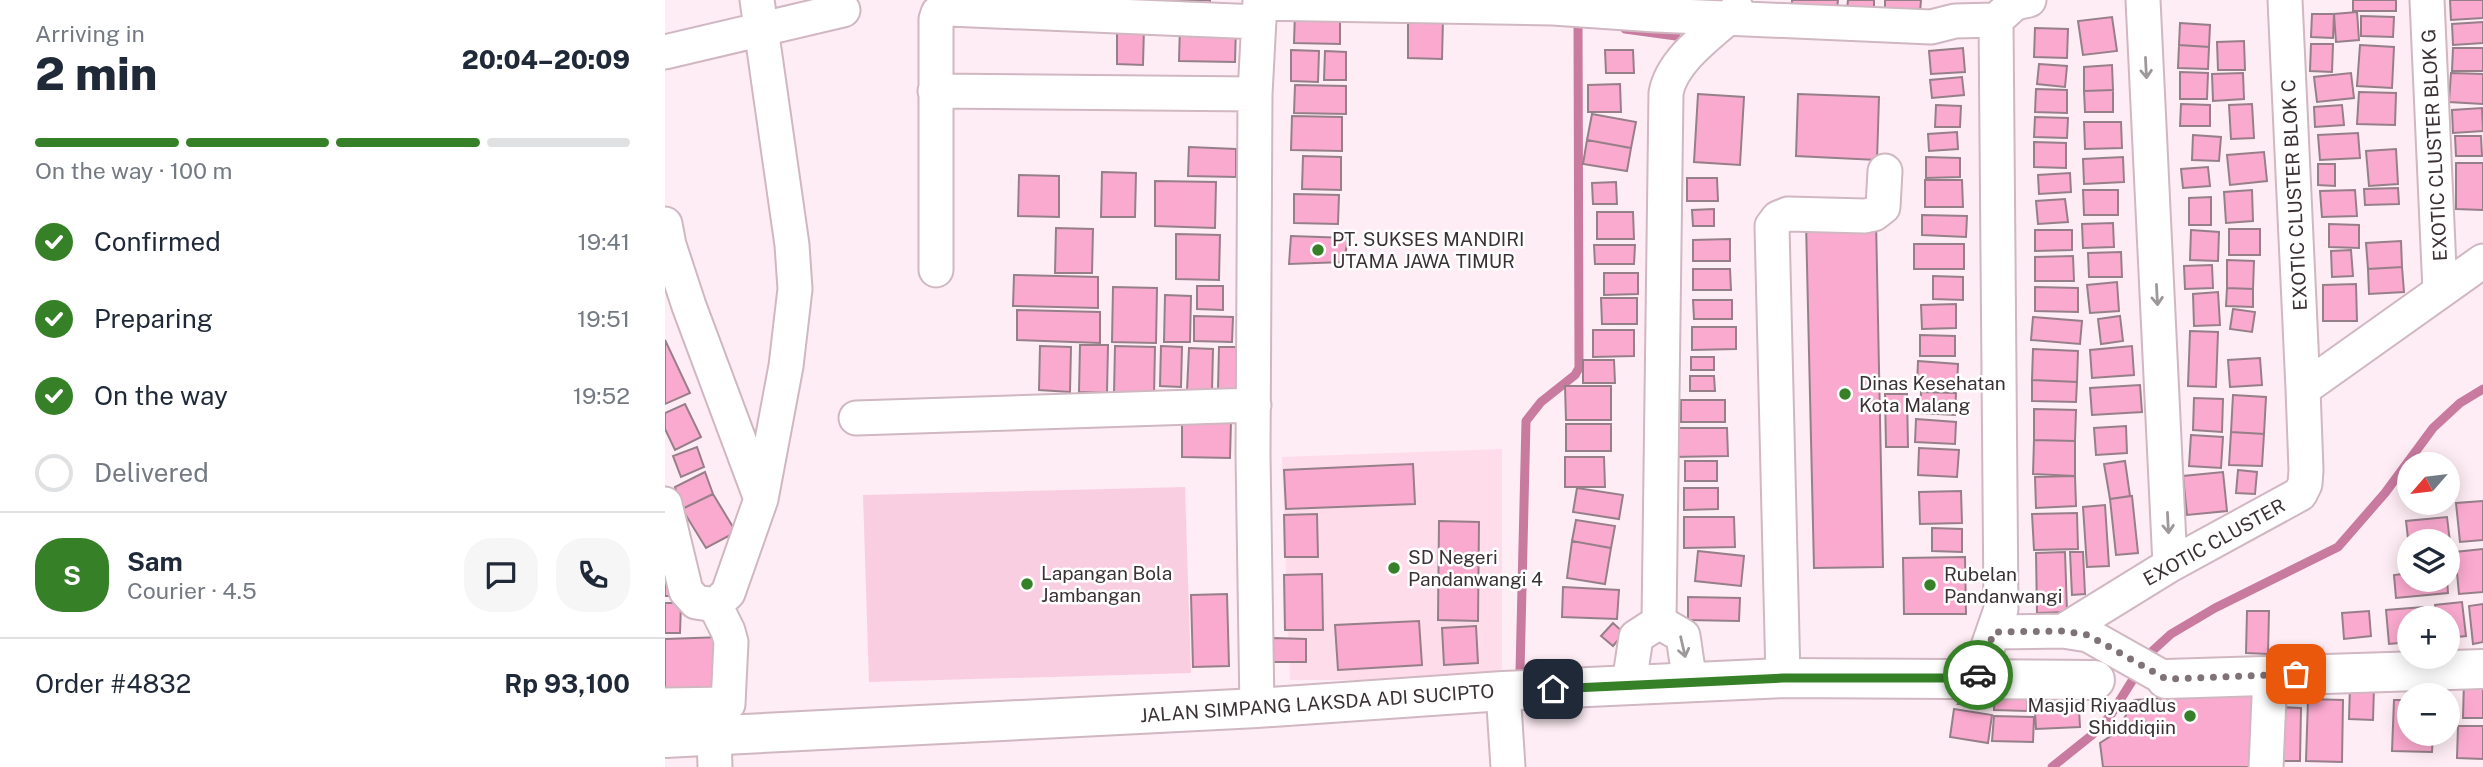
<!DOCTYPE html>
<html lang="en">
<head>
<meta charset="utf-8">
<style>
	body { margin:0; font-family:"Public Sans",sans-serif; background:#f6f6f7; color:#1f2937; height:100vh; display:flex; flex-direction:column; font-size:26px; white-space:nowrap }
	* { box-sizing:border-box; margin:0 }
	p { font-size:23px; color:#747a83 }
	.icon { flex:none; width:38px; height:38px; fill:none; stroke:currentColor; stroke-width:2; stroke-linecap:round; stroke-linejoin:round }
	.map { position:relative; flex:1; overflow:hidden }
	.side { display:flex; flex-direction:column; background:#fff; width:665px }
	.side>* { flex:none }
	.needle { width:46px; rotate:242deg }
	.fabs { position:absolute; left:1732px; top:452px; display:grid; gap:14px }
	.fabs a { display:grid; place-items:center; width:63px; height:63px; border-radius:50%; background:#fff; box-shadow:0 4px 18px #0003; font-size:35px }
	.pin { position:absolute; display:grid; place-items:center; width:60px; height:60px; color:#fff; margin:-30px; border-radius:14px; box-shadow:0 4px 10px #0006 }
	.courier { position:absolute; display:grid; place-items:center; width:70px; height:70px; margin:-35px; border:5px solid #368128; border-radius:50%; background:#fff; color:#222; box-shadow:0 2px 9px #0007 }
	.head em { font-style:normal; font-weight:800 }
	.head div { display:flex; flex-direction:column-reverse }
	.head { display:flex; align-items:center; justify-content:space-between; height:119px; padding:0 35px }
	h1 { font-size:46px; font-weight:800; line-height:52px }
	.bar { display:grid; grid-template-columns:repeat(4,1fr); gap:10px 7px; align-content:center; height:84px; padding:0 35px }
	.bar i { height:9px; border-radius:5px; background:#e0e1e3 }
	.bar .current { background:#368128 }
	.bar p { grid-column:span 4 }
	.line { display:flex; align-items:center; gap:18px; padding:0 35px; border-top:2px solid #e0e1e3 }
	.line div { flex:1 }
	.round { display:grid; place-items:center; flex:none; width:74px; height:74px; border-radius:28px; background:#f6f6f7 }
	ol { padding:0 35px; list-style:none }
	li { display:flex; align-items:center; gap:21px; height:77px }
	li p { margin-inline-start:auto }
	li .icon { padding:7px; border-radius:50%; background:#368128; color:#fff; stroke-width:4 }
	li:last-child { color:#747a83 }
	li i { width:38px; height:38px; border:4px solid #e0e1e3; border-radius:50% }
	main { display:flex; flex:1; min-height:0 }
	.map>svg:first-child { display:block }
</style>
</head>
<body>
<main>
<section class="side">
<div class="head"><div><h1>2 min</h1><p>Arriving in</p></div><em>20:04–20:09</em></div>
<div class="bar"><i class="current"></i><i class="current"></i><i class="current"></i><i></i><p>On the way · 100 m</p></div>
<ol>
<li><svg class="icon" aria-label="check" viewBox="0 0 24 24"><path d="M5 12l5 5 9-10"/></svg>Confirmed<p>19:41</p></li>
<li><svg class="icon" aria-label="check" viewBox="0 0 24 24"><path d="M5 12l5 5 9-10"/></svg>Preparing<p>19:51</p></li>
<li><svg class="icon" aria-label="check" viewBox="0 0 24 24"><path d="M5 12l5 5 9-10"/></svg>On the way<p>19:52</p></li>
<li><i></i>Delivered</li>
</ol>
<div class="line" style="height:126px"><b class="round" style="background:#368128;color:#fff">S</b><div><b>Sam</b><p>Courier · 4.5</p></div><a class="round"><svg class="icon" aria-label="chat" viewBox="0 0 24 24"><path d="M4 5h16v11H9l-5 4z"/></svg></a><a class="round"><svg class="icon" aria-label="phone" viewBox="0 0 24 24"><path d="M5 4h4l2 5-3 2q2 4 5 5l2-3 5 2v4C11 20 4 13 5 4z"/></svg></a></div>
<div class="line" style="height:91px"><div>Order #4832</div><b>Rp 93,100</b></div>
</section>
<div class="map">
<svg width="1818" height="767" viewBox="0 0 1818 767">
	<rect width="100%" height="100%" fill="#feedf4"/>
	<!-- built -->
	<path fill="#fedcea" d="M837,449V680H625L617,457Z"/>
	<!-- green -->
	<path fill="#facee1" d="M520,487L526,673L204,682L198,495Z"/>
	<g fill="none" stroke-linecap="round" stroke-linejoin="round">
		<!-- stream -->
		<path stroke="#c87a9f" stroke-width="9" d="M960,29L1011,36
			M855,671L861,421L876,402L910,375L914,368L913,22L919,23
			M1387,767L1427,735L1445,716L1484,654L1506,634L1550,608L1673,547L1720,493L1768,428L1795,403L1818,389"/>
	</g>
	<!-- building -->
	<path fill="#fbaacf" stroke="#977f8a" stroke-width="2" d="M501,0H545V4H501Z
		M1127,0H1173L1172,10L1127,7Z
		M1183,0H1209V10L1182,9Z
		M1220,0H1256L1255,12L1220,10Z
		M1688,0H1731V11H1688Z
		M1785,0H1818V18L1786,20Z
		M630,11L675,12V44L629,43Z
		M1692,12L1694,40L1671,42L1669,14Z
		M1647,14H1669L1668,38L1646,37Z
		M1696,16L1729,17L1728,37L1696,36Z
		M1447,17L1452,51L1418,55L1413,21Z
		M743,18L778,19L777,59L743,58Z
		M1818,22V43L1788,45L1787,24Z
		M1515,23L1545,25L1544,47L1514,45Z
		M515,25L571,26L570,62L514,61Z
		M452,26L479,27L478,65L452,64Z
		M1370,28L1403,29L1402,58L1369,57Z
		M1579,41L1580,70H1553L1552,42Z
		M1646,44H1668L1667,72L1645,71Z
		M1514,45L1544,47L1543,69L1513,68Z
		M1695,45L1729,47L1727,88L1692,86Z
		M1298,48L1300,72L1266,74L1264,51Z
		M1788,48H1818V71H1787Z
		M626,50L654,51L653,82L626,81Z
		M940,50H968L969,73H941Z
		M660,51L681,52V80H659Z
		M1374,64L1402,66L1400,87L1372,84Z
		M1447,65L1448,90L1419,91V67Z
		M1515,72L1543,73L1542,99H1515Z
		M1578,73L1579,99L1548,101L1547,74Z
		M1686,73L1689,98L1652,102L1649,77Z
		M1786,73L1818,74V104L1784,102Z
		M1297,77L1299,95L1267,98L1265,80Z
		M955,84L956,112H923V85Z
		M630,85L681,86V114L629,113Z
		M1371,89L1402,90V113L1370,112Z
		M1448,90V112H1420L1419,91Z
		M1694,92L1731,93L1730,125L1692,124Z
		M1033,94L1079,97L1075,165L1029,162Z
		M1133,94L1214,97L1212,160L1131,156Z
		M1516,104L1545,105V126H1515Z
		M1587,104L1589,138L1566,139L1564,105Z
		M1271,105L1296,106L1295,127H1270Z
		M1677,105L1679,125L1650,127L1649,107Z
		M1817,108L1818,131L1788,133L1787,110Z
		M927,114L971,122L966,148L922,140Z
		M627,116L677,117V151L626,150Z
		M1370,117L1403,118L1402,138L1369,137Z
		M1419,122H1456L1457,148L1420,149Z
		M1292,132L1293,149L1264,151L1263,134Z
		M1693,133L1695,158L1655,160L1653,135Z
		M1528,135L1556,137L1554,161L1527,160Z
		M1790,136H1816L1817,156H1791Z
		M922,140L966,148L962,171L918,164Z
		M1369,142L1401,143V168L1369,167Z
		M524,147L571,149V177L523,176Z
		M1731,149L1733,184L1704,186L1701,151Z
		M1599,152L1602,181L1565,185L1562,155Z
		M638,156L676,157V190L637,189Z
		M1261,157L1295,158V177L1261,178Z
		M1458,157L1459,182L1419,184L1418,159Z
		M1791,163H1818V210L1791,209Z
		M1653,164H1670V186L1653,185Z
		M1543,167L1545,186L1518,188L1516,169Z
		M437,172L471,173L470,217H436Z
		M1405,173L1406,192L1374,194L1373,175Z
		M354,175L394,176V217L353,216Z
		M1022,178H1052L1053,201H1022Z
		M1260,180H1297L1298,207H1260Z
		M490,181L551,182L550,228L490,226Z
		M951,182L952,204H928L927,183Z
		M1733,188L1734,204L1700,205L1699,189Z
		M1418,190H1453V215H1419Z
		M1587,190L1588,221L1561,223L1559,192Z
		M1690,190L1692,216L1657,217L1655,191Z
		M629,194L674,195L673,224L629,223Z
		M1546,197V225H1524V198Z
		M1400,199L1403,222L1373,224L1371,201Z
		M1049,209V226H1028L1027,210Z
		M932,212H968L969,239H932Z
		M1257,215L1302,216L1301,237L1257,235Z
		M1211,220L1218,567L1149,568L1141,222Z
		M1448,223L1449,247L1418,248L1417,224Z
		M1664,224L1694,225V248L1664,247Z
		M391,228L428,229L427,273H390Z
		M1564,229H1595V255H1564Z
		M1370,230H1407V250L1370,251Z
		M1526,230L1554,232L1553,261L1525,260Z
		M511,234L555,235L554,280L511,279Z
		M626,236L683,238L679,262L624,264Z
		M1065,239V261H1028V240Z
		M1736,241L1737,267L1703,269L1701,243Z
		M1249,244H1299V269H1249Z
		M929,245H970L969,264H930Z
		M1686,250L1688,276L1667,277L1666,251Z
		M1456,252L1457,277H1424L1423,253Z
		M1408,256L1409,281H1370V257Z
		M1562,260L1589,261L1588,289L1562,288Z
		M1547,265L1548,288L1520,289L1519,266Z
		M1737,267L1739,292L1704,294L1703,269Z
		M1028,269H1065L1066,290H1028Z
		M939,273H973V294L939,295Z
		M349,275L433,277V308L348,306Z
		M1268,276L1298,277V300L1268,299Z
		M1452,282L1454,311L1425,313L1422,285Z
		M1691,284L1692,321H1658V285Z
		M532,286H558V310L532,309Z
		M448,287L492,288L491,343L447,342Z
		M1370,287L1413,288V312L1370,311Z
		M1562,288L1588,289V307L1561,306Z
		M1553,292L1555,325L1529,326L1528,294Z
		M500,295L526,296L525,342H499Z
		M936,298H972V324H937Z
		M1028,300H1067V319H1029Z
		M1291,304V328L1257,329L1256,305Z
		M1568,309L1590,312L1587,332L1565,329Z
		M352,310L435,312V343L352,340Z
		M529,316L568,317L567,342L529,341Z
		M1455,316L1458,341L1436,344L1433,319Z
		M1368,317L1417,321L1415,344L1366,340Z
		M1027,327H1071V349L1027,350Z
		M928,330H969V356L928,357Z
		M1525,331L1553,332L1551,387L1523,386Z
		M1255,335L1290,336V356H1255Z
		M0,340L25,393L0,404Z
		M415,345H443L442,393L414,392Z
		M375,346L406,347L405,392L374,390Z
		M450,346L490,347L489,395L449,394Z
		M496,346L517,347L516,387L495,386Z
		M1467,346L1469,375L1427,378L1425,350Z
		M554,347H575L574,390L553,389Z
		M524,348L548,349L547,391H522Z
		M1368,349L1413,351L1412,382L1367,380Z
		M1026,357H1049V370H1026Z
		M1595,358L1597,385L1565,387L1563,360Z
		M918,360H949L950,383H918Z
		M1253,361L1293,364L1292,388L1252,385Z
		M1025,376H1049L1050,391H1025Z
		M1367,380L1412,382L1411,402L1367,401Z
		M1475,385L1477,412L1427,415L1425,388Z
		M900,386H946V420H901Z
		M1256,392L1291,393L1290,415L1255,413Z
		M1220,394H1242L1243,447H1221Z
		M1568,395L1601,397L1599,434L1566,432Z
		M1529,398L1558,399L1557,432L1528,430Z
		M1016,400H1060V422H1016Z
		M20,404L36,437L10,450L0,429V413Z
		M1369,409L1411,410L1410,441L1369,440Z
		M1251,419L1291,422L1290,444L1250,442Z
		M517,420L566,421L565,458L517,457Z
		M901,424H946V451H901Z
		M1461,426L1462,453L1431,455L1429,428Z
		M1005,428H1062L1063,456L1006,457Z
		M1566,432L1599,434L1597,466L1564,465Z
		M1526,435L1558,437L1556,468L1524,466Z
		M1369,440L1410,441V476L1368,474Z
		M32,447L39,467L16,477L8,456Z
		M1254,448L1294,450L1292,477L1253,475Z
		M900,457H939L940,487H900Z
		M1020,461H1052V481H1020Z
		M1460,461L1465,496L1445,499L1439,464Z
		M748,464L750,504L621,509L619,470Z
		M1573,470L1592,472L1590,494L1571,493Z
		M40,472L48,494L17,509L10,487Z
		M1558,472L1562,511L1522,515L1518,476Z
		M1410,476L1411,506L1371,508L1370,477Z
		M912,488L958,495L954,519L908,512Z
		M1019,488H1053V509L1019,510Z
		M1296,491L1297,523L1255,524L1254,492Z
		M48,494L71,532L41,548L17,509Z
		M1467,496L1473,553L1451,555L1445,499Z
		M1818,501V540L1795,542L1791,503Z
		M1440,505L1444,566L1422,567L1418,507Z
		M1412,513L1413,549L1369,550L1367,514Z
		M652,514L653,557H620L619,515Z
		M1019,517H1069L1070,547L1019,548Z
		M1782,517L1787,559L1783,560V541H1745V556L1741,521Z
		M911,520L950,526L946,548L907,541Z
		M774,521L814,522L813,621L773,620Z
		M1267,528L1297,529V552L1267,551Z
		M907,541L946,548L940,584L902,578Z
		M1818,549V592L1794,594L1790,552Z
		M1033,551L1079,556L1076,586L1030,581Z
		M1400,552L1402,612L1372,613L1371,553Z
		M1405,552H1418L1420,594L1407,595Z
		M1300,557L1301,614H1239L1238,558Z
		M0,563L8,596H0Z
		M1745,573V579H1782L1783,593L1731,598L1729,575Z
		M657,574L658,630H620L619,575Z
		M898,587L954,590L952,619L897,617Z
		M562,594L564,666L528,667L526,595Z
		M1023,597L1075,598L1074,621L1023,620Z
		M1797,602L1801,636L1783,638V618H1772L1770,605Z
		M0,603H16L15,633H0Z
		M1818,604V642L1808,644L1804,606Z
		M1758,607L1759,618H1745V642L1724,644L1721,610Z
		M1582,611H1604L1603,654L1581,653Z
		M1704,611L1706,636L1679,639L1677,613Z
		M754,621L757,665L673,670L670,625Z
		M948,623L959,633L948,646L936,636Z
		M811,626L813,663L779,665L777,628Z
		M58,637L61,687L0,690V639Z
		M608,638L641,639V662H607Z
		M1799,680H1818V718H1798Z
		M1685,686L1709,687L1708,720L1684,719Z
		M1330,688L1363,689L1362,711L1329,710Z
		M1413,691L1415,727L1371,729L1369,693Z
		M1323,693L1324,707L1293,704L1299,696Z
		M1590,693V767H1438L1435,743L1452,732L1469,700Z
		M1643,699L1678,700L1677,762L1641,761Z
		M1729,700H1745V733H1768L1767,752L1727,751Z
		M1612,707L1636,708L1635,761H1611Z
		M1289,709L1327,715L1323,743L1285,737Z
		M1329,716L1369,717L1368,742L1327,741Z
		M1793,726H1818V759L1792,758Z"/>
	<g fill="none" stroke-linecap="round" stroke-linejoin="round">
		<!-- street casing -->
		<g stroke="#d0b7c1" stroke-width="37">
			<path id="street" d="M92,0L127,245L130,289L121,366L96,499
				M1478,0L1505,565
				M1620,0L1638,389
				M1762,0L1775,291
				M596,3L888,8L991,15L1266,27L1290,21L1331,20
				M1331,20L1350,3L1364,0
				M0,52L178,10
				M270,91L590,94
				M0,224L4,245L24,306L96,499L63,593L50,605L31,602L21,591L0,504
				M271,270V19L273,13L284,9L594,22
				M191,418L589,405
				M994,622L1001,93C1007,59 1048,32 1072,10
				M994,622L1018,636L1025,683
				M1398,631L1505,565L1635,494L1640,484L1641,470L1638,389L1818,261
				M1329,632L1398,631L1423,635L1501,679
				M1118,678L1107,226L1113,218L1123,214L1200,216L1209,214L1218,207L1220,171
				M1312,678L1336,609L1331,20
				M964,684L971,637L994,622
				M838,691L843,767
				M0,705L63,704L66,642L63,631L50,605
				M592,708L588,455L590,94L595,0
				M49,735L50,767
				M1601,767L1605,675"/>
		</g>
		<!-- secondary casing -->
		<g stroke="#d0b7c1" stroke-width="42">
			<path id="secondary" d="M1501,679L1818,669
				M0,738L592,708L838,691L1118,678L1430,680"/>
		</g>
		<!-- street -->
		<use href="#street" stroke="#fff" stroke-width="33"/>
		<!-- secondary -->
		<use href="#secondary" stroke="#fff" stroke-width="38"/>
	</g>
	<!-- one-way arrows -->
	<defs><path id="oneway-shaft" d="M-6 0H5M1.5-3L5.5 0L1.5 3" fill="none" stroke-width="1.6" stroke-linecap="round" stroke-linejoin="round" transform="scale(1.75)"/></defs>
	<g stroke="#9d989a">
		<use href="#oneway-shaft" transform="translate(1481 68) rotate(87)"/>
		<use href="#oneway-shaft" transform="translate(1492 295) rotate(87)"/>
		<use href="#oneway-shaft" transform="translate(1503 523) rotate(87)"/>
		<use href="#oneway-shaft" transform="translate(1018 647) rotate(77)"/>
	</g>
	<g fill="none" stroke-linecap="round" stroke-linejoin="round">
		<!-- done -->
		<path stroke="#7f7378" stroke-width="7" stroke-dasharray="0 12.6" d="M1313,675L1329,632L1398,631L1423,635L1501,679L1631,674"/>
		<!-- route -->
		<path stroke="#368128" stroke-width="9" d="M888,689L1118,678H1312L1313,675"/>
	</g>
	<!-- markers -->
	<g fill="#368128" stroke="#fff" stroke-width="2.5">
		<circle cx="653" cy="250" r="7"/>
		<circle cx="1180" cy="394" r="7"/>
		<circle cx="729" cy="568" r="7"/>
		<circle cx="362" cy="584" r="7"/>
		<circle cx="1265" cy="585" r="7"/>
		<circle cx="1525" cy="716" r="7"/>
	</g>
	<g text-anchor="middle" stroke-width="5" stroke-linejoin="round" paint-order="stroke">
		<!-- street labels -->
		<g font-size="19" fill="#3b3135" stroke="#fff">
			<text transform="translate(1769 145) rotate(-93)" y="7">EXOTIC CLUSTER BLOK G</text>
			<text transform="translate(1629 195) rotate(-93)" y="7">EXOTIC CLUSTER BLOK C</text>
			<text transform="translate(1549 542) rotate(-29)" y="7">EXOTIC CLUSTER</text>
			<text transform="translate(652 703) rotate(-4)" y="7">JALAN SIMPANG LAKSDA ADI SUCIPTO</text>
		</g>
		<!-- poi labels -->
		<g font-size="19" fill="#3b3135" stroke="#fff" text-anchor="start">
			<text x="667" y="246">PT. SUKSES MANDIRI<tspan x="667" dy="22">UTAMA JAWA TIMUR</tspan></text>
			<text x="1194" y="390">Dinas Kesehatan<tspan x="1194" dy="22">Kota Malang</tspan></text>
			<text x="743" y="564">SD Negeri<tspan x="743" dy="22">Pandanwangi 4</tspan></text>
			<text x="376" y="580">Lapangan Bola<tspan x="376" dy="22">Jambangan</tspan></text>
			<text x="1279" y="581">Rubelan<tspan x="1279" dy="22">Pandanwangi</tspan></text>
			<text x="1511" y="712" text-anchor="end">Masjid Riyaadlus<tspan x="1511" dy="22">Shiddiqiin</tspan></text>
		</g>
	</g>
</svg>
<div class="fabs">
<a><svg class="needle" viewBox="-14 -14 28 28"><path d="M0-13l5 13h-10z" fill="#e53935"/><path d="M0 13l5-13h-10z" fill="#747a83"/></svg></a>
<a><svg class="icon" aria-label="layers" viewBox="0 0 24 24"><path d="M12 4l9 5-9 5-9-5zM3 14l9 5 9-5"/></svg></a>
<a>+</a>
<a>−</a>
</div>
<div class="pin" style="left:1631px;top:674px;background:#ea580c"><svg class="icon" aria-label="bag" viewBox="0 0 24 24"><path d="M5 8h14l-1 12H6zM9 8a3 3 0 0 1 6 0"/></svg></div>
<div class="pin" style="left:888px;top:689px;background:#1f2937"><svg class="icon" aria-label="home" viewBox="0 0 24 24"><path d="M3 11l9-7 9 7M6 9v11h12V9"/></svg></div>
<div class="courier" style="left:1313px;top:675px"><svg class="icon" aria-label="car" viewBox="0 0 24 24"><path d="M5 17H2v-5l4-1 3-4h7l3 4 3 1v5h-3M9 17h6M6 11h13"/><circle cx="7" cy="17" r="2"/><circle cx="17" cy="17" r="2"/></svg></div>
</div>
</main>
</body>
</html>
